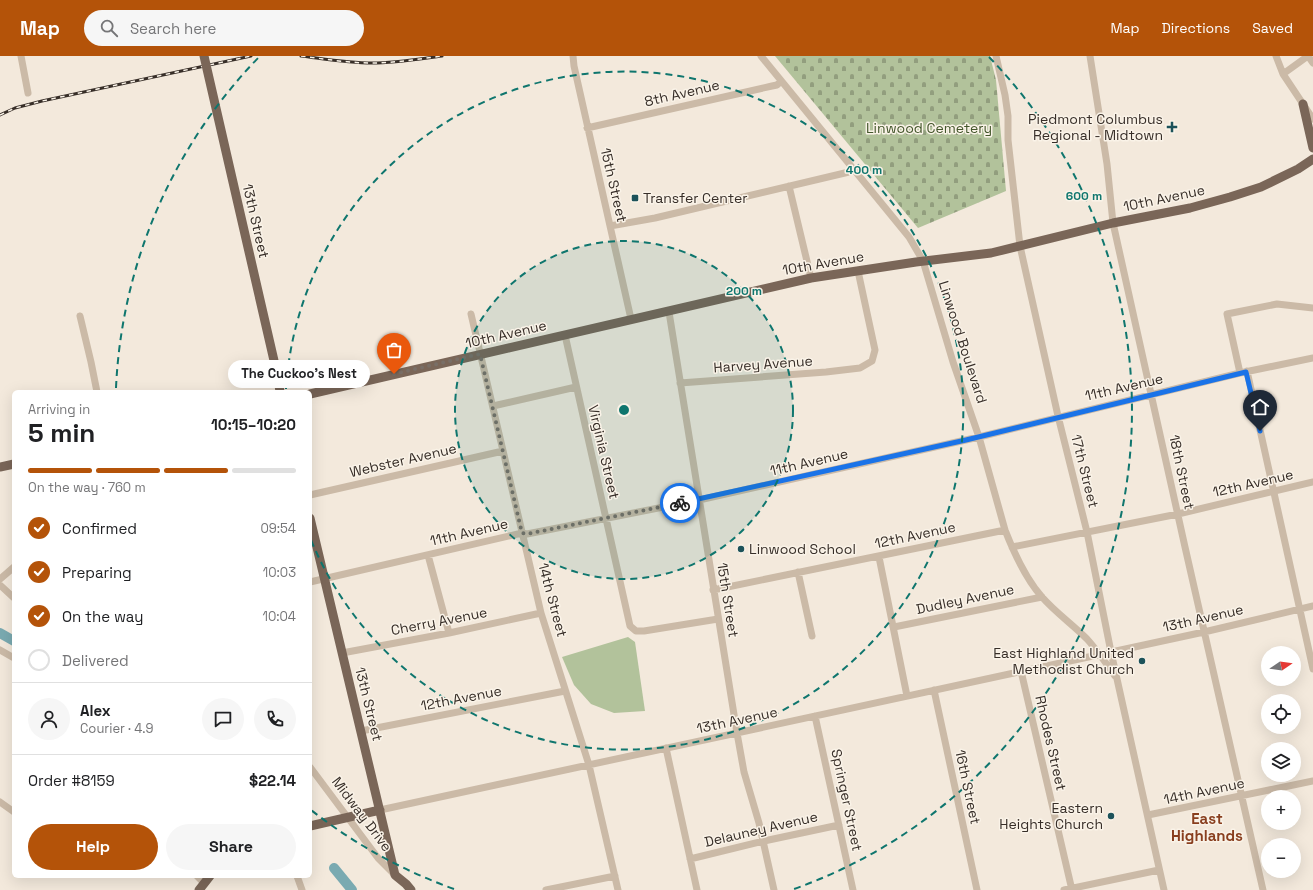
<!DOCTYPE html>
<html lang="en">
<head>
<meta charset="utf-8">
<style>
	body { margin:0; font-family:"Space Grotesk",sans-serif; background:#f6f6f6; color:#202124; height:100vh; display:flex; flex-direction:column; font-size:15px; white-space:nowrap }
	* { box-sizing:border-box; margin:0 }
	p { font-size:13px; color:#757577 }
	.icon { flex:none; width:22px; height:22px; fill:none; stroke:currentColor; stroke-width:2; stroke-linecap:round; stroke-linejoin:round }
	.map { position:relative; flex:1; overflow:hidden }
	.sheet { position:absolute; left:12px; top:334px; width:300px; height:488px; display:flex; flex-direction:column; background:#fff; border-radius:6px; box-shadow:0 4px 16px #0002 }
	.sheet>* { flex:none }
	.needle { width:26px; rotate:77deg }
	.buttons { position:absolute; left:1261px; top:590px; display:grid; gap:8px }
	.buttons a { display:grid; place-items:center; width:40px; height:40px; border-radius:50%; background:#fff; box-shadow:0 4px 16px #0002; font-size:20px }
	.pin { position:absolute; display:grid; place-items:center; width:34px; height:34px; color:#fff; margin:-41px -17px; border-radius:50% 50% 50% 0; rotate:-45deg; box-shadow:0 0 4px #0007 }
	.pin .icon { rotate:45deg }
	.courier { position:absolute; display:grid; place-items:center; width:40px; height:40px; margin:-20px; border:3px solid #1a73e8; border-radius:50%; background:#fff; color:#222; box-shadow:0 1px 5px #0007 }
	.bubble { position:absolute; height:28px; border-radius:14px; background:#fff; box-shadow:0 4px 16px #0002; font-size:13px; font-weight:600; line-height:28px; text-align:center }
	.overview em { font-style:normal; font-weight:600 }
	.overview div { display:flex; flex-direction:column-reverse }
	.overview { display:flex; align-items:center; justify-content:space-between; height:68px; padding:0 16px }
	h1 { font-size:26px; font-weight:600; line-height:30px }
	.bar { display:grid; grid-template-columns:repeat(4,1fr); gap:6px 4px; align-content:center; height:48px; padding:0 16px }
	.bar i { height:5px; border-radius:3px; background:#e0e0e0 }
	.bar .active { background:#b45309 }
	.bar p { grid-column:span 4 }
	.line { display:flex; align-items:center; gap:10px; padding:0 16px; border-top:1px solid #e0e0e0 }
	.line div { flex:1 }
	.round { display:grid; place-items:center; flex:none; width:42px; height:42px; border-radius:21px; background:#f6f6f6 }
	ol { padding:0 16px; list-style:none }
	li { display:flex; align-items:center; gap:12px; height:44px }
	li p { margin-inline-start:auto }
	li .icon { padding:4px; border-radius:50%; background:#b45309; color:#fff; stroke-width:4 }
	li:last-child { color:#757577 }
	li i { width:22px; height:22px; border:2px solid #e0e0e0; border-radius:50% }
	.cta { display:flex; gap:8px; margin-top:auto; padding:8px 16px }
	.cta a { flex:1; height:46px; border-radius:24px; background:#b45309; color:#fff; font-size:16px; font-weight:600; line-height:46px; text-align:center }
	.cta a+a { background:#f6f6f6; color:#202124 }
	header { display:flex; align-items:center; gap:24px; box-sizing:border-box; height:56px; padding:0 20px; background:#b45309; color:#fff }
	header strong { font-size:19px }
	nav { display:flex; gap:22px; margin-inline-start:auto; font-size:14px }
	.search { width:280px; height:36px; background:#f6f6f6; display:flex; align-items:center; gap:10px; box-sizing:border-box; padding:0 14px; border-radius:22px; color:#757577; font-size:15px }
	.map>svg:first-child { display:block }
</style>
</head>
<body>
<header>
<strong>Map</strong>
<div class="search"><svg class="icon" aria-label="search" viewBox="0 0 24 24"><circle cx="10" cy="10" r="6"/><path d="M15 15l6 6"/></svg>Search here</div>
<nav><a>Map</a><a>Directions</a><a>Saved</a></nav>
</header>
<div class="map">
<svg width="1313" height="834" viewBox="0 0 1313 834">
	<defs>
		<pattern id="cemetery-stones" width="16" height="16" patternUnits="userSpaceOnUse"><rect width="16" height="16" fill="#b2c29b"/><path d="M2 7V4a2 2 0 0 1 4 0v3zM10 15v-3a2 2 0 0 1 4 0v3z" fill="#929e7e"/></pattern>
	</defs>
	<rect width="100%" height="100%" fill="#f3e9dc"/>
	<!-- cemetery -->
	<path fill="url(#cemetery-stones)" d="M775,0H990L996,24L1006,135L918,172Z"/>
	<!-- pitch -->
	<path fill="#b2c29b" d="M628,581L635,586L645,655L614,657L591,648L574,629L562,601Z"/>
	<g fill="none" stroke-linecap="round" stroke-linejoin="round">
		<!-- river -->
		<path stroke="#7aaab1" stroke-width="10" d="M0,577L14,585
			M334,812L352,834"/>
		<!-- minor -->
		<path stroke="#cbbaa7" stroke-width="7" d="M21,0L28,37
			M573,0L574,10L631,263
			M761,0L909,181L923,205L953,306L979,381L1005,474C1014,497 1025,522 1042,541C1055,556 1072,568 1087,583C1097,594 1106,607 1115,620
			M996,0L1005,39L1008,60V84L1020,190L1058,360L1087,476L1111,596L1164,834
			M1090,0L1107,108L1113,167L1185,491L1263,834
			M1276,0L1283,18L1313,63
			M1308,0L1313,7
			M1283,18L1308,0
			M587,72L772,30L777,29L781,25
			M789,130L811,222
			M610,170L655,162L849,116L852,112
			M669,256L737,677L744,716L759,767L774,834
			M471,258L541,557L589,709L618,834
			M80,260L91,306L97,336
			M565,279L630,570L636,575H644L718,563
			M1247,315L1313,613
			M1240,317L1227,258L1277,248L1313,252
			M680,327L826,316L860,312L872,305L875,294L858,215
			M493,350L576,331
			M310,439L503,395
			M1012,491L1178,458L1313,426
			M428,499L449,577
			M879,501L907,640
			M798,516L812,580
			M0,523L14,511
			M310,526L522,477L527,478L699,444L979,381L1240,317L1313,302
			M0,529L14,542
			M713,534L1005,474
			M894,571L1042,541
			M0,594L14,602
			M342,597L449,577L541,557
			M1021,615L1072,834
			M934,634L977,834
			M815,660L853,834
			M361,675L565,635
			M666,692L697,834
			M310,711L378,802L395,819
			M0,746L14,756
			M380,754L1204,576L1313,550
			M1148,759L1313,725
			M690,803L764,785L839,769
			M197,820L204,827
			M297,820L302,834
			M546,834L615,820
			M1064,834L1159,814"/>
		<!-- major -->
		<path stroke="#7a6658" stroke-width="9" d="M1303,48L1313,92
			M278,322L280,336
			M310,338L811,222L916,206L991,197L1113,167L1190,152L1230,141L1261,131L1298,113L1313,103
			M0,411L14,408
			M310,462L395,819L406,828L411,834
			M310,770L380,754
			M199,834L210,820"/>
		<!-- rail casing -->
		<g stroke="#372e28" stroke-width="3">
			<path id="rail" d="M301,0C325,3 348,7 372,7C395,7 419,3 442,0
				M0,59L15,52L42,45L251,0"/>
		</g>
		<!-- rail -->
		<use href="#rail" stroke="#faf3e8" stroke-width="1.5" stroke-dasharray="4.5" stroke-linecap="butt"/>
		<!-- major-bridge -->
		<path stroke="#7a6658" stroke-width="9" d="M204,0L278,322"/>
	</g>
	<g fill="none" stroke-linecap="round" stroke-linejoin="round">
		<!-- done -->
		<path stroke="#796f67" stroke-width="4" stroke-dasharray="0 7.2" d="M394,318L480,298L522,477L527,478L680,447"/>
		<!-- route -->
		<path stroke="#1a73e8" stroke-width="5" d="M680,447L966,384L1246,316L1260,375"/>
	</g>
	<!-- distance rings -->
	<circle cx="624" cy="354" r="169" fill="#0f766e" fill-opacity=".12"/>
	<g fill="none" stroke="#0f766e" stroke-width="2" stroke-dasharray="7 5">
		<circle cx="624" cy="354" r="169"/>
		<path d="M286 333A339 339 0 1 1 311 484"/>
		<path d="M454 833A508 508 0 0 1 311 754M116 332A508 508 0 0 1 259 1M989 1A508 508 0 0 1 794 833"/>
	</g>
	<!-- markers -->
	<g fill="#1c525a" stroke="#faf3e8" stroke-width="1.5">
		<path d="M1170 65h4v4h4v4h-4v4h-4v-4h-4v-4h4z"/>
		<rect x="631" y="138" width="8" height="8" rx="2"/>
		<circle cx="741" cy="493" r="4"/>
		<circle cx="1142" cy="605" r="4"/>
		<circle cx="1111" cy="760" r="4"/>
	</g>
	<g text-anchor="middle" stroke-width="3" stroke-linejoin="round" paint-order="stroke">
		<!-- street labels -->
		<g font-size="14" fill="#372e28" stroke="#faf3e8">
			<text transform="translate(682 37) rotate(-13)" y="5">8th Avenue</text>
			<text transform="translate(614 129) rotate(77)" y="5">15th Street</text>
			<text transform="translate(1164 142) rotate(-12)" y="5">10th Avenue</text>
			<text transform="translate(256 165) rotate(77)" y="5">13th Street</text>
			<text transform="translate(823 207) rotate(-10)" y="5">10th Avenue</text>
			<text transform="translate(506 278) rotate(-13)" y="5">10th Avenue</text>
			<text transform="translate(963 286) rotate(72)" y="5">Linwood Boulevard</text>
			<text transform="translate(763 308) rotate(-4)" y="5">Harvey Avenue</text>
			<text transform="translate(1124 331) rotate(-13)" y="5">11th Avenue</text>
			<text transform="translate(604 396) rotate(77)" y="5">Virginia Street</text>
			<text transform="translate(403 404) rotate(-13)" y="5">Webster Avenue</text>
			<text transform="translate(809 406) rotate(-13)" y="5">11th Avenue</text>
			<text transform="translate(1085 415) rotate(76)" y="5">17th Street</text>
			<text transform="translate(1182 416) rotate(78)" y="5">18th Street</text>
			<text transform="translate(1253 427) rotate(-13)" y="5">12th Avenue</text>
			<text transform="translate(469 476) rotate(-13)" y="5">11th Avenue</text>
			<text transform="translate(915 479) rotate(-12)" y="5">12th Avenue</text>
			<text transform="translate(965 543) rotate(-12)" y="5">Dudley Avenue</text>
			<text transform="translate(553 544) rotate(75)" y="5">14th Street</text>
			<text transform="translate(728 544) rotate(81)" y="5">15th Street</text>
			<text transform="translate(1203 562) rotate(-13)" y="5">13th Avenue</text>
			<text transform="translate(439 565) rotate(-11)" y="5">Cherry Avenue</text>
			<text transform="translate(461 642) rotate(-11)" y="5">12th Avenue</text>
			<text transform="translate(369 648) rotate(76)" y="5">13th Street</text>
			<text transform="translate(737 664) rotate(-12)" y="5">13th Avenue</text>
			<text transform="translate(1051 687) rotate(77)" y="5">Rhodes Street</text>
			<text transform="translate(968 731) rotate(78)" y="5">16th Street</text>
			<text transform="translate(1204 735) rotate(-12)" y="5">14th Avenue</text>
			<text transform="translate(847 744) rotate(78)" y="5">Springer Street</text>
			<text transform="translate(362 758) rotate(53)" y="5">Midway Drive</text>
			<text transform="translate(761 773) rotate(-13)" y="5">Delauney Avenue</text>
		</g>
		<!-- poi labels -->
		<g font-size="14" fill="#372e28" stroke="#faf3e8" text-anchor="end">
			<text x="1163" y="68">Piedmont Columbus<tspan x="1163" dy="16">Regional - Midtown</tspan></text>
			<text x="643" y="147" text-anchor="start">Transfer Center</text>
			<text x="749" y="498" text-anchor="start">Linwood School</text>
			<text x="1134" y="602">East Highland United<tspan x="1134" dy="16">Methodist Church</tspan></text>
			<text x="1103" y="757">Eastern<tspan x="1103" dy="16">Heights Church</tspan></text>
		</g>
		<!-- park labels -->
		<g font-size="14" fill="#43562b" stroke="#faf3e8">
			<text x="929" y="77">Linwood Cemetery</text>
		</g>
		<!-- neighbourhood labels -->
		<g font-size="15" font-weight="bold" fill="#893f1f" stroke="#faf3e8">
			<text x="1207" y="768">East<tspan x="1207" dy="17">Highlands</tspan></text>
		</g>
	</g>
	<circle cx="624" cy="354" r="6" fill="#0f766e" stroke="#faf3e8" stroke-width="2"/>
	<g font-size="12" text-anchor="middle" font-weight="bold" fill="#0f766e" stroke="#faf3e8" stroke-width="3" stroke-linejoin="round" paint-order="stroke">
		<text x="864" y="118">400 m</text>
		<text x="1084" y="144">600 m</text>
		<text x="744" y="239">200 m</text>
	</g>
</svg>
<div class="buttons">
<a><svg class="needle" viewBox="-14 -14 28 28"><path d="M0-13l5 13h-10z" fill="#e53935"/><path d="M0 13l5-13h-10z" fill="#757577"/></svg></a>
<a><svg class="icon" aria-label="locate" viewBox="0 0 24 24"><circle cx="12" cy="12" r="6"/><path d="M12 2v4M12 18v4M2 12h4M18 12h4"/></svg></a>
<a><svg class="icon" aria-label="layers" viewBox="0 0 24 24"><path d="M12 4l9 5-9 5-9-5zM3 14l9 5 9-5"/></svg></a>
<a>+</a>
<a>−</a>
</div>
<div class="pin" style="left:394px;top:318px;background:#ea580c"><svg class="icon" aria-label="bag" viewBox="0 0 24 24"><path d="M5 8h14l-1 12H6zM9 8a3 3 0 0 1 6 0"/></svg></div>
<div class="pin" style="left:1260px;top:375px;background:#1f2937"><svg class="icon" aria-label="home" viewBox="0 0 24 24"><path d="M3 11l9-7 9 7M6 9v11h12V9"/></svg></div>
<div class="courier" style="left:680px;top:447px"><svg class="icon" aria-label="bike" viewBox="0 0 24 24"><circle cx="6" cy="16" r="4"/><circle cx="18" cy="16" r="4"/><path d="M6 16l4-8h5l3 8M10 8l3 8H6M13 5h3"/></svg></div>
<div class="bubble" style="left:228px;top:304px;width:142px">The Cuckoo’s Nest</div>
<section class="sheet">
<div class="overview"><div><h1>5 min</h1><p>Arriving in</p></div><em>10:15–10:20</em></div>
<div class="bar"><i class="active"></i><i class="active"></i><i class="active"></i><i></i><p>On the way · 760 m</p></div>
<ol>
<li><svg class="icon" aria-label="check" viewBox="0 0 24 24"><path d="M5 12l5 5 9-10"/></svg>Confirmed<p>09:54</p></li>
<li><svg class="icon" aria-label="check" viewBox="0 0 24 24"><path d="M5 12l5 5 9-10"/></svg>Preparing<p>10:03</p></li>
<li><svg class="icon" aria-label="check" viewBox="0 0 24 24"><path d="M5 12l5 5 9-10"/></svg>On the way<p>10:04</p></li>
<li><i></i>Delivered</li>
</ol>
<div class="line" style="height:72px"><a class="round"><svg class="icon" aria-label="person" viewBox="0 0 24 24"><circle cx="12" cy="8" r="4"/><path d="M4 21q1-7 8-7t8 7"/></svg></a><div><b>Alex</b><p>Courier · 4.9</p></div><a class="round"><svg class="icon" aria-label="chat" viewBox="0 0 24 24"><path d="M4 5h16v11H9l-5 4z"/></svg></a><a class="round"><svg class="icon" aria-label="phone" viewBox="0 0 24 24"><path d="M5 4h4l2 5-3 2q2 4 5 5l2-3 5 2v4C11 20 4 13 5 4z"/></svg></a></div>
<div class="line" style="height:52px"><div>Order #8159</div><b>$22.14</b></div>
<div class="cta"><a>Help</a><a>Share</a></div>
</section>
</div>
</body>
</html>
